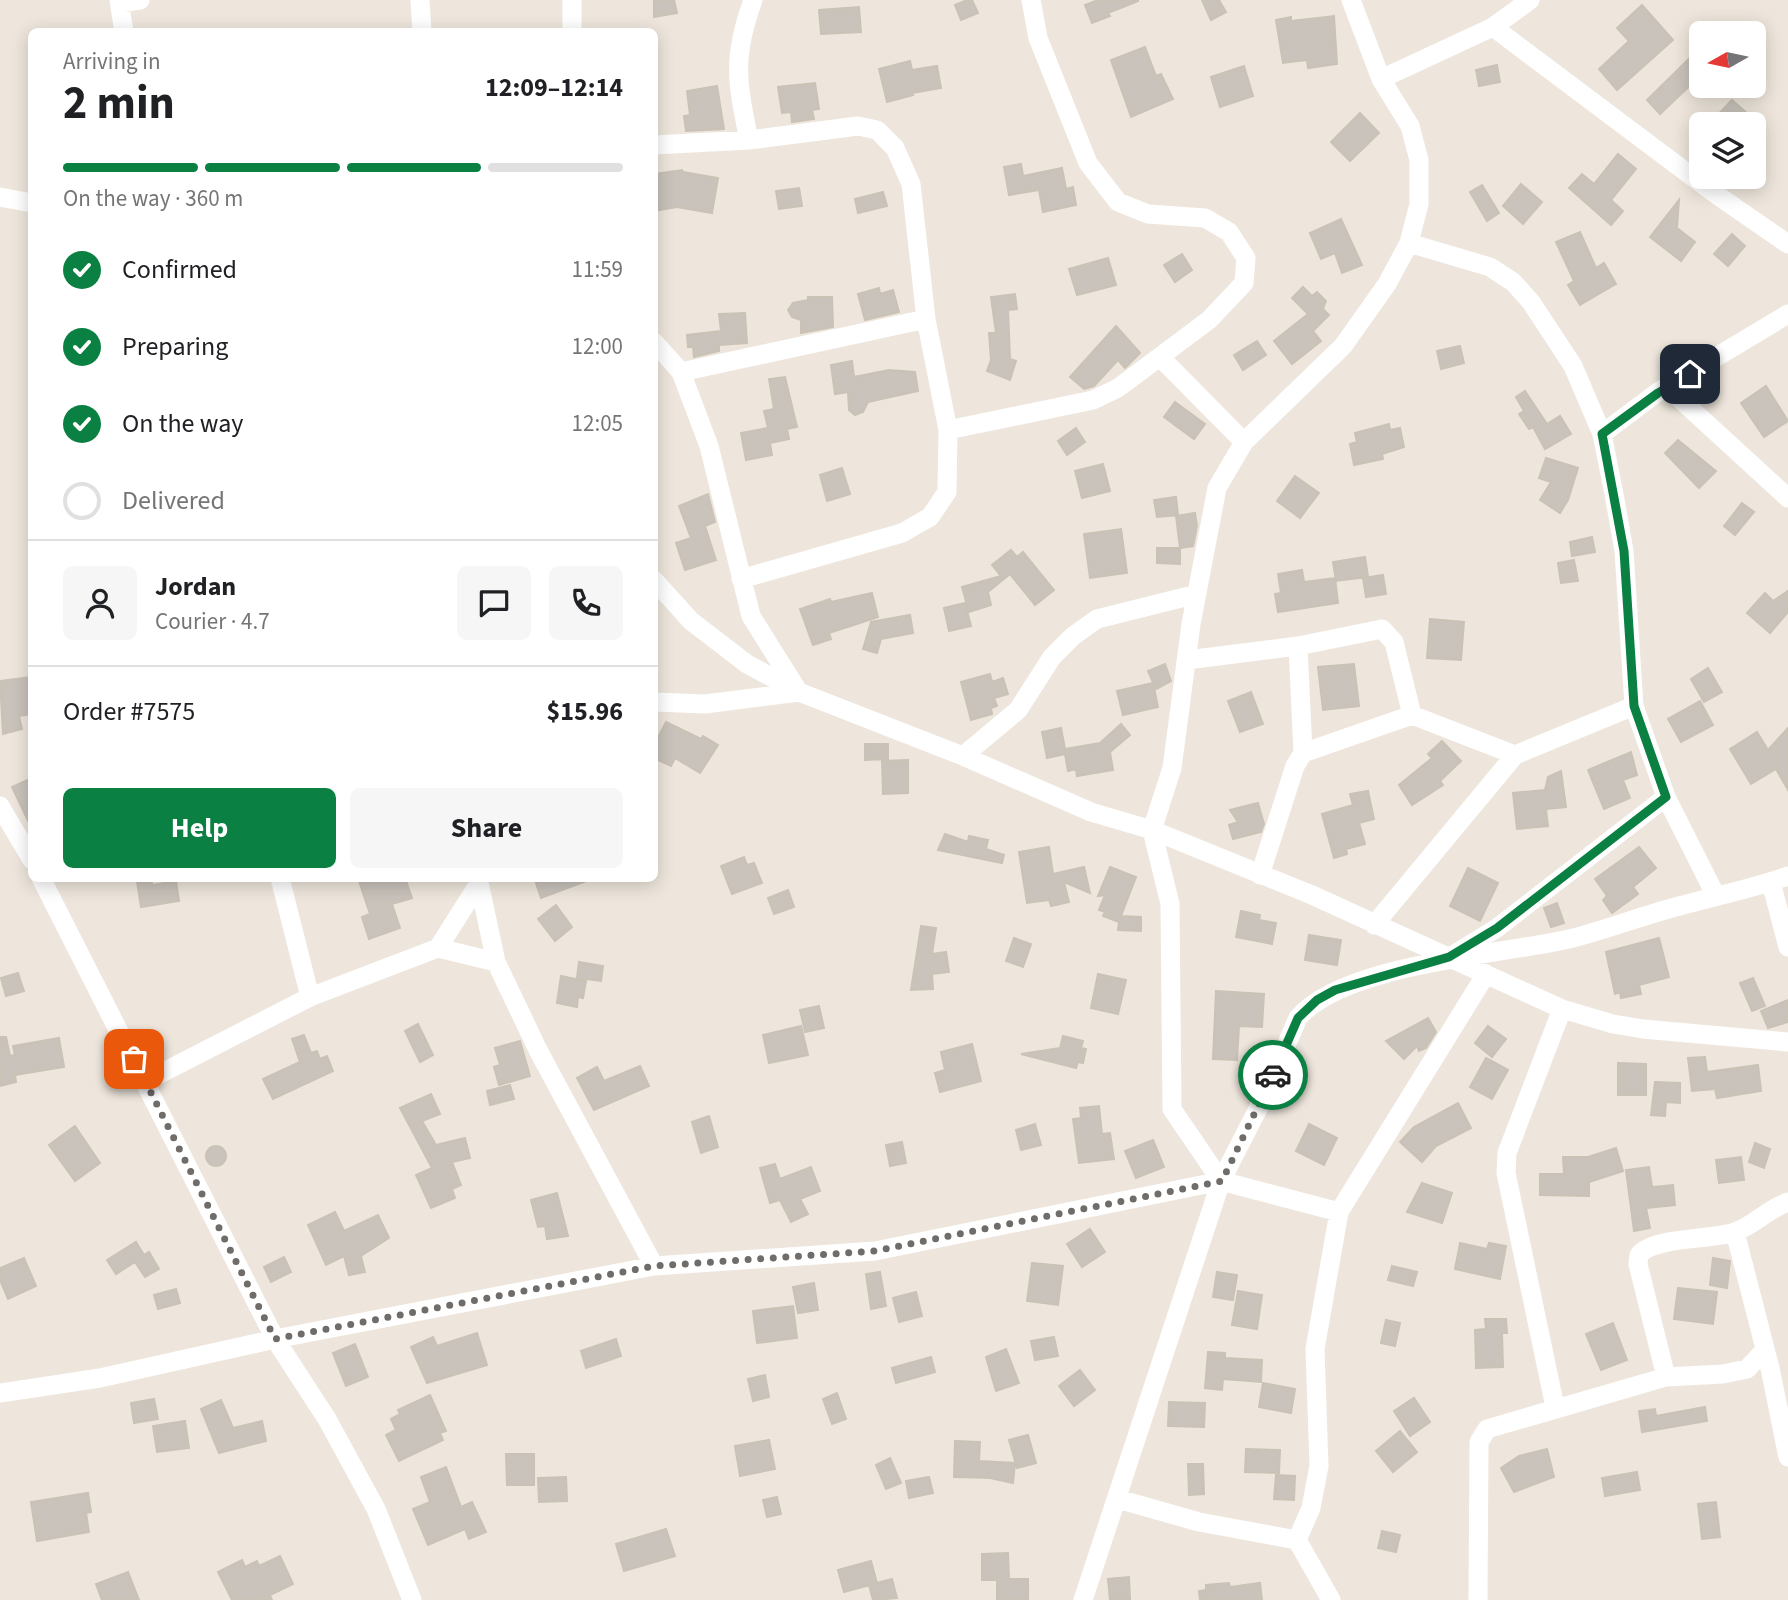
<!DOCTYPE html>
<html lang="en">
<head>
<meta charset="utf-8">
<style>
	body { margin:0; font-family:"Source Sans 3",sans-serif; background:#f6f6f6; color:#202124; height:100vh; display:flex; flex-direction:column; font-size:26px; white-space:nowrap }
	* { box-sizing:border-box; margin:0 }
	p { font-size:23px; color:#757577 }
	.icon { flex:none; width:38px; height:38px; fill:none; stroke:currentColor; stroke-width:2; stroke-linecap:round; stroke-linejoin:round }
	.map { position:relative; flex:1; overflow:hidden }
	.sheet { position:absolute; left:28px; top:28px; width:630px; height:854px; display:flex; flex-direction:column; background:#fff; border-radius:10px; box-shadow:0 4px 18px #0003 }
	.sheet>* { flex:none }
	.needle { width:46px; rotate:261deg }
	.fabs { position:absolute; left:1689px; top:21px; display:grid; gap:14px }
	.fabs a { display:grid; place-items:center; width:77px; height:77px; border-radius:10px; background:#fff; box-shadow:0 4px 18px #0003; font-size:35px }
	.pin { position:absolute; display:grid; place-items:center; width:60px; height:60px; color:#fff; margin:-30px; border-radius:14px; box-shadow:0 4px 10px #0006 }
	.courier { position:absolute; display:grid; place-items:center; width:70px; height:70px; margin:-35px; border:5px solid #0b8043; border-radius:50%; background:#fff; color:#222; box-shadow:0 2px 9px #0007 }
	.head em { font-style:normal; font-weight:700 }
	.head div { display:flex; flex-direction:column-reverse }
	.head { display:flex; align-items:center; justify-content:space-between; height:119px; padding:0 35px }
	h1 { font-size:46px; font-weight:700; line-height:52px }
	.bar { display:grid; grid-template-columns:repeat(4,1fr); gap:10px 7px; align-content:center; height:84px; padding:0 35px }
	.bar i { height:9px; border-radius:5px; background:#e0e0e0 }
	.bar .current { background:#0b8043 }
	.bar p { grid-column:span 4 }
	.line { display:flex; align-items:center; gap:18px; padding:0 35px; border-top:2px solid #e0e0e0 }
	.line div { flex:1 }
	.round { display:grid; place-items:center; flex:none; width:74px; height:74px; border-radius:10px; background:#f6f6f6 }
	ol { padding:0 35px; list-style:none }
	li { display:flex; align-items:center; gap:21px; height:77px }
	li p { margin-inline-start:auto }
	li .icon { padding:7px; border-radius:50%; background:#0b8043; color:#fff; stroke-width:4 }
	li:last-child { color:#757577 }
	li i { width:38px; height:38px; border:4px solid #e0e0e0; border-radius:50% }
	.primary-button { display:flex; gap:14px; margin-top:auto; padding:14px 35px }
	.primary-button a { flex:1; height:80px; border-radius:10px; background:#0b8043; color:#fff; font-size:28px; font-weight:700; line-height:80px; text-align:center }
	.primary-button a+a { background:#f6f6f6; color:#202124 }
	.map>svg:first-child { display:block }
</style>
</head>
<body>
<div class="map">
<svg width="1788" height="1600" viewBox="0 0 1788 1600">
	<rect width="100%" height="100%" fill="#eee6dc"/>
	<!-- building -->
	<path fill="#c9c3bc" stroke="#c9c2b5" stroke-width="2" d="M654,0H674L677,13L654,17Z
		M967,0H972L978,13L961,20L955,5Z
		M1098,0H1138V1L1108,13L1110,16L1092,23L1085,5Z
		M1202,0H1219L1226,12L1211,20Z
		M1642,5L1673,40L1617,90L1599,69L1629,41L1617,28Z
		M859,7L861,32L821,34L819,10Z
		M1334,16L1337,64L1308,68L1307,60L1283,63L1276,20L1291,17V21Z
		M1145,47L1156,76L1161,74L1173,99L1131,117L1111,60Z
		M1701,47V75L1660,114L1647,100Z
		M910,61L912,70L937,66L941,88L912,93L913,95L887,102L879,69Z
		M1497,65L1500,82L1479,86L1476,70Z
		M1244,66L1253,96L1220,107L1211,77Z
		M815,83L819,109L812,110L814,119L792,122L791,112L782,113L778,87Z
		M717,86L724,129L686,131L684,116L690,115L687,91Z
		M1732,100L1747,113L1737,124H1709Z
		M1360,113L1379,133L1350,161L1331,142Z
		M1618,154L1636,169L1611,200L1623,211L1611,225L1569,188L1582,174L1594,184Z
		M1021,164L1023,176L1062,168L1066,189L1073,187L1076,205L1043,212L1039,190L1009,195L1004,167Z
		M682,170L683,172L718,178L712,213L677,207L654,211V174Z
		M1521,184L1542,202L1523,224L1503,206Z
		M1482,185L1499,213L1487,221L1470,192Z
		M799,188L802,206L779,209L776,191Z
		M883,192L887,206L858,213L855,199Z
		M1679,200L1677,228L1695,242L1681,261L1650,237Z
		M1341,219L1362,265L1342,273L1335,253L1321,259L1310,233Z
		M1580,232L1596,268L1604,263L1616,284L1580,305L1568,285L1574,281L1556,242Z
		M1732,234L1745,246L1728,266L1714,254Z
		M1182,254L1192,270L1175,282L1164,265Z
		M1108,258L1116,285L1077,295L1069,269Z
		M1303,287L1312,296L1317,292L1326,301L1323,309L1329,315L1313,331L1321,341L1292,364L1274,341L1308,314L1292,298Z
		M879,288L880,294L893,290L899,312L865,320L858,294Z
		M1015,294L1017,309L1008,310L1010,359L1016,361L1010,380L987,371L991,360L989,333H996L991,297Z
		M808,297H832L833,327L801,333V320L792,317L788,310L793,303L808,300Z
		M745,313L747,343L719,345V351L694,357L693,347H688L687,335L721,331L719,314Z
		M1116,326L1140,353L1125,368L1118,360L1094,386L1084,389L1070,377Z
		M1257,341L1266,355L1243,370L1234,355Z
		M1460,346L1464,363L1441,369L1437,351Z
		M852,361L854,377L889,370L915,372L918,391L868,402L863,412L855,415L849,410L848,392L835,394L831,365Z
		M785,377L797,427L787,429L789,439L770,443L772,455L746,460L741,433L768,428L764,411L774,409L769,379Z
		M1766,386L1788,421L1764,437L1741,403Z
		M1525,391L1547,424L1560,416L1571,434L1545,449L1533,427L1529,429L1519,414L1524,411L1516,397Z
		M1175,402L1205,424L1194,439L1164,417Z
		M1389,424L1390,430L1400,428L1404,447L1382,454L1383,459L1354,465L1350,444L1357,442L1355,433Z
		M1076,428L1085,442L1067,455L1058,441Z
		M1678,440L1716,471L1699,488L1665,453Z
		M1546,458L1578,468L1568,500L1560,513L1540,500L1551,482L1539,478Z
		M1103,464L1110,491L1082,498L1075,471Z
		M842,468L850,494L827,501L820,475Z
		M1295,476L1319,493L1300,518L1277,501Z
		M708,494L715,522L705,526L716,560L685,570L676,543L691,538L679,506Z
		M1176,497L1178,515L1157,517L1154,500Z
		M1742,503L1754,512L1735,535L1724,526Z
		M1195,513L1197,526L1193,546L1180,548L1176,516Z
		M1121,529L1127,573L1090,578L1084,534Z
		M1592,537L1595,552L1572,556L1570,542Z
		M1157,548H1180V564L1157,563Z
		M1011,550L1017,557L1023,552L1054,590L1035,605L1010,574L988,592L991,605L969,612L962,587L1001,576L992,565Z
		M1365,557L1368,577L1336,581L1333,562Z
		M1574,560L1578,581L1561,583L1558,563Z
		M1302,570L1304,582L1335,578L1338,603L1278,612L1275,594L1281,593L1278,574Z
		M1383,575L1386,594L1366,597L1363,578Z
		M1788,591V612L1770,633L1747,613L1765,593L1773,601Z
		M872,593L878,617L829,633L831,639L813,645L800,609L830,599L831,602Z
		M965,603L971,626L949,631L944,608Z
		M910,615L913,633L881,639L877,653L863,649L871,622Z
		M1430,619L1464,622L1461,660L1427,658Z
		M1165,664L1171,681L1156,689L1148,671Z
		M1354,664L1359,706L1323,710L1318,667Z
		M1708,668L1722,692L1704,702L1691,679Z
		M990,674L992,682L1003,678L1008,694L994,698L997,706L991,708L992,714L971,720L961,682Z
		M32,677V714L19,716L22,729L3,734L0,681Z
		M1153,683L1158,707L1123,715L1117,691Z
		M1251,692L1263,724L1240,732L1228,701Z
		M1700,701L1713,725L1681,742L1668,719Z
		M666,722L701,739L703,736L718,745L700,773L675,758L671,766L654,758V745Z
		M1121,724L1130,735L1110,752L1113,770L1077,776L1076,769L1068,771L1065,754L1047,758L1042,732L1061,728L1065,749L1100,743Z
		M1788,728V790L1776,769L1751,784L1730,749L1757,732L1768,750Z
		M1442,741L1461,761L1440,781L1443,785L1412,805L1399,785L1432,758L1428,754Z
		M865,744H888V759L865,760Z
		M1631,752L1637,775L1623,780L1630,798L1604,809L1588,770Z
		M908,760V793L883,794L882,761Z
		M1561,771L1566,807L1546,809L1548,826L1517,829L1513,793L1545,790L1548,777Z
		M32,778V829L12,787Z
		M1368,791L1374,819L1359,823L1365,844L1346,849L1347,854L1334,858L1322,814L1353,805L1350,794Z
		M1258,803L1264,824L1261,832L1233,839L1229,825L1238,822L1230,810Z
		M945,834L968,842L969,836L988,840L986,849L1004,855L1002,863L938,850Z
		M1049,847L1053,874L1084,867L1090,893L1064,882L1069,902L1051,906L1049,900L1027,903L1019,852Z
		M1639,847L1656,868L1633,887L1638,894L1612,913L1603,900L1607,896L1595,879Z
		M744,857L747,865L754,863L762,883L732,894L721,866Z
		M1110,867L1136,877L1121,916L1141,917V931L1118,930L1119,922L1103,916L1105,912L1099,910L1105,895L1098,896Z
		M1468,868L1498,883L1480,921L1450,906Z
		M358,878H405L412,898L392,904L400,928L369,939L362,917L370,914Z
		M548,878H588L589,880L541,898L536,883Z
		M150,879L153,885L176,881L179,901L141,907L137,881Z
		M788,890L794,907L774,914L768,898Z
		M1557,903L1564,923L1551,927L1544,908Z
		M556,905L572,927L555,941L538,919Z
		M1241,911L1260,915L1259,920L1276,923L1272,944L1236,937Z
		M921,926L936,928L932,954L946,952L949,972L932,974L933,989L911,990Z
		M1309,935L1341,940L1337,965L1305,960Z
		M1014,938L1031,944L1023,967L1006,961Z
		M1659,938L1669,977L1639,985L1641,994L1621,998L1620,992L1615,994L1606,952Z
		M579,962L603,966L601,981L577,978Z
		M18,973L24,991L6,996L1,978Z
		M1098,974L1126,980L1118,1014L1091,1008Z
		M561,976L586,981L583,998L578,997L577,1007L557,1003Z
		M1753,978L1765,1006L1752,1011L1740,983Z
		M1216,991L1264,994L1262,1027L1239,1026L1237,1060L1213,1059Z
		M1788,1000V1022L1768,1028L1761,1011Z
		M819,1006L824,1028L805,1032L800,1010Z
		M1428,1018L1436,1032L1426,1048L1419,1051L1417,1046L1404,1059L1386,1041Z
		M418,1024L433,1055L420,1062L405,1031Z
		M801,1026L808,1055L769,1063L763,1035Z
		M1488,1026L1506,1039L1492,1057L1475,1043Z
		M304,1035L311,1053L317,1051L320,1059L327,1056L333,1071L273,1099L263,1079L300,1062L292,1039Z
		M1063,1036L1083,1041L1081,1048L1086,1049L1083,1063L1078,1062L1076,1068L1021,1054L1060,1048Z
		M0,1037H6L10,1056L15,1055L13,1046L59,1038L64,1067L15,1075L16,1082L0,1086Z
		M520,1041L530,1076L499,1085L494,1067L500,1065L495,1048Z
		M972,1044L981,1081L940,1092L935,1073L945,1070L941,1052Z
		M1705,1057L1707,1072L1758,1065L1761,1091L1717,1098L1715,1089L1692,1091L1688,1058Z
		M1486,1058L1508,1070L1492,1099L1470,1087Z
		M1618,1063L1646,1064V1095H1618Z
		M640,1066L649,1086L594,1110L577,1078L597,1067L604,1081Z
		M1655,1082L1680,1083V1103L1666,1102L1665,1116L1651,1115Z
		M510,1085L514,1099L490,1105L487,1091Z
		M431,1094L440,1114L422,1121L436,1145L465,1138L470,1158L452,1162L461,1185L452,1189L455,1198L431,1208L416,1175L432,1168L400,1108Z
		M1458,1103L1471,1128L1436,1146L1422,1162L1400,1142L1414,1127Z
		M1099,1106L1102,1134L1110,1133L1114,1159L1079,1163L1073,1119L1081,1118L1080,1108Z
		M709,1116L718,1147L701,1153L692,1122Z
		M1035,1124L1041,1145L1021,1150L1016,1130Z
		M1309,1124L1337,1138L1324,1165L1296,1151Z
		M75,1126L100,1163L75,1181L49,1145Z
		M1153,1140L1164,1167L1136,1178L1125,1151Z
		M902,1142L906,1163L890,1166L886,1145Z
		M1755,1143L1770,1149L1764,1168L1749,1162Z
		M206 1156a10 10 0 1 1 20 0a10 10 0 1 1-20 0Z
		M1616,1148L1623,1171L1589,1182V1196L1540,1195V1174H1564L1563,1157H1588Z
		M1741,1157L1744,1180L1719,1183L1716,1160Z
		M775,1164L780,1179L811,1167L820,1191L800,1199L808,1214L791,1222L780,1200L770,1203L760,1168Z
		M1649,1167L1652,1187L1673,1185L1675,1205L1646,1208L1650,1228L1634,1231L1626,1170Z
		M1422,1183L1452,1193L1442,1223L1407,1212Z
		M557,1193L568,1236L547,1239L545,1226L538,1227L531,1200Z
		M335,1212L344,1231L378,1215L389,1238L361,1256L365,1272L349,1275L344,1256L326,1265L308,1225Z
		M1090,1229L1105,1252L1082,1267L1067,1244Z
		M136,1242L144,1255L149,1252L159,1269L145,1277L135,1262L116,1274L107,1260Z
		M1460,1243L1487,1249L1489,1243L1506,1246L1500,1279L1455,1269Z
		M284,1257L291,1272L271,1282L264,1267Z
		M24,1258L36,1286L8,1299L0,1280V1268Z
		M1713,1258L1730,1261L1727,1288L1710,1285Z
		M1032,1263L1063,1266L1058,1305L1027,1301Z
		M1392,1266L1417,1272L1413,1286L1388,1280Z
		M880,1272L886,1306L871,1309L866,1274Z
		M1217,1272L1237,1275L1233,1300L1213,1297Z
		M814,1283L818,1310L798,1313L793,1287Z
		M1678,1288L1717,1292L1713,1324L1674,1319Z
		M176,1289L180,1303L158,1309L154,1295Z
		M1238,1291L1262,1295L1257,1329L1232,1325Z
		M916,1292L922,1316L899,1322L893,1298Z
		M793,1306L797,1338L757,1343L753,1311Z
		M1485,1319H1506L1507,1333H1502L1503,1367L1476,1368L1475,1330L1486,1329Z
		M1386,1320L1400,1323L1395,1346L1381,1343Z
		M1613,1323L1627,1360L1601,1370L1586,1334Z
		M477,1333L487,1365L427,1383L411,1347L433,1337L437,1346Z
		M1054,1337L1058,1356L1035,1360L1031,1341Z
		M616,1339L621,1356L586,1368L581,1351Z
		M355,1344L368,1377L346,1386L333,1353Z
		M1006,1349L1019,1383L996,1391L986,1357Z
		M1208,1352L1225,1353V1358L1262,1360L1261,1382L1223,1379L1222,1390L1205,1388Z
		M931,1357L935,1372L896,1383L892,1368Z
		M1080,1370L1095,1390L1074,1406L1059,1386Z
		M765,1375L769,1397L753,1401L748,1379Z
		M1263,1383L1295,1389L1291,1413L1259,1407Z
		M837,1393L846,1419L832,1424L823,1399Z
		M430,1395L446,1431L440,1433L443,1440L399,1461L386,1435L396,1430L391,1419L400,1414L398,1410Z
		M1414,1398L1430,1422L1410,1436L1394,1411Z
		M154,1399L158,1419L134,1423L131,1403Z
		M221,1400L233,1428L262,1421L266,1441L219,1453L201,1409Z
		M1169,1402L1205,1403L1204,1427L1168,1426Z
		M1705,1407L1707,1421L1642,1432L1639,1411L1655,1409L1656,1416Z
		M185,1421L189,1448L157,1452L153,1426Z
		M1400,1431L1417,1452L1393,1472L1376,1451Z
		M1028,1435L1036,1463L1017,1468L1009,1440Z
		M769,1440L775,1469L740,1476L735,1446Z
		M955,1441L980,1442L979,1461L1015,1463L1013,1483L990,1478L954,1477Z
		M1246,1449L1280,1450L1279,1473L1245,1472Z
		M1547,1449L1554,1477L1514,1492L1501,1468L1519,1456Z
		M506,1454H534V1485H507Z
		M890,1458L901,1483L886,1489L876,1465Z
		M1188,1464H1203L1204,1494L1189,1495Z
		M446,1467L461,1507L472,1502L486,1532L469,1539L465,1529L428,1545L413,1509L430,1502L421,1477Z
		M1637,1472L1640,1490L1605,1496L1602,1478Z
		M1276,1475L1295,1476L1294,1500L1274,1499Z
		M566,1477L567,1501L539,1502L538,1478Z
		M929,1477L933,1493L909,1498L906,1481Z
		M88,1493L91,1512L86,1513L89,1532L37,1541L31,1502Z
		M777,1497L781,1514L767,1517L763,1500Z
		M1716,1502L1720,1537L1702,1539L1698,1504Z
		M666,1529L675,1556L624,1571L616,1544Z
		M1382,1531L1400,1535L1396,1552L1378,1548Z
		M1008,1553L1009,1579H1028V1600H997V1580H982V1554Z
		M280,1556L293,1584L270,1595L272,1600H232L218,1572L242,1560L245,1567L257,1561L259,1566Z
		M871,1561L877,1583L844,1592L838,1570Z
		M128,1572L139,1600H102L96,1584Z
		M1129,1577L1130,1599L1110,1600L1108,1579Z
		M892,1579L897,1598L873,1600L869,1585Z
		M1229,1583L1230,1587L1260,1583L1262,1600H1200L1199,1591L1206,1590V1585Z"/>
	<g fill="none" stroke-linecap="round" stroke-linejoin="round">
		<!-- minor -->
		<path stroke="#fff" stroke-width="19" d="M119,0L124,32
			M420,0L422,32
			M572,0V32
			M120,3L140,0
			M1493,27L1714,193L1788,244
			M1381,79L1493,27L1530,0
			M749,140C737,82 732,58 753,0
			M654,145L749,140L858,126L877,130L895,148L911,184L926,319L948,430L947,492L930,517L902,533L741,579
			M0,197L32,203
			M1409,243L1490,267L1513,282L1531,302L1573,366L1602,434L1614,494L1624,551L1634,706L1666,797L1716,896
			M654,342L681,372L709,446L751,616L798,691
			M1160,357L1244,442
			M681,372L926,319
			M1668,388L1788,498
			M948,430L1093,400L1118,388L1209,320L1244,283L1246,258L1229,232L1205,218L1148,214L1118,202L1088,163L1038,38L1031,0
			M1602,434L1658,392L1788,314
			M654,580L691,621L747,664L799,692L963,756L1091,812L1152,830L1312,895L1562,1009L1613,1024L1643,1029L1788,1042
			M1298,646L1303,753
			M1187,660L1298,646L1382,629L1394,642L1412,715L1515,755
			M654,702L705,704L799,692
			M963,756L1018,710L1052,657L1073,636L1097,619L1197,594
			M0,806L32,860
			M1260,875L1295,766L1303,753L1412,715
			M41,878L275,1339L327,1419L376,1509L412,1600
			M280,878L310,997
			M478,878L496,962L538,1050L654,1266
			M1771,882L1788,947
			M1374,925L1515,755L1634,706
			M438,948L478,885
			M1453,955L1497,928L1666,797
			M146,1081L310,997L438,948L496,962
			M1221,1181L1339,1212
			M1735,1232L1770,1368L1788,1457
			M1666,1377L1638,1264L1639,1255C1652,1237 1712,1240 1735,1232C1754,1225 1768,1209 1788,1202
			M0,1393L100,1378L275,1339L654,1266L875,1251L1221,1181L1262,1101L1298,1018C1343,964 1500,955 1569,939C1601,931 1633,919 1665,910C1706,898 1748,890 1788,876
			M1555,1407L1506,1173L1507,1153L1562,1009
			M1118,1499L1199,1522L1297,1540
			M1297,1540L1311,1508L1319,1466L1315,1349L1339,1212L1486,974
			M1297,1540L1331,1600
			M1083,1600L1221,1181L1172,1109L1170,904L1152,830L1172,768L1191,624L1217,488L1244,442L1343,346L1387,284L1409,243L1419,204V160L1410,126L1381,79L1351,0
			M1478,1600L1479,1442L1487,1429L1666,1377L1723,1374L1747,1369L1765,1350"/>
	</g>
	<g fill="none" stroke-linecap="round" stroke-linejoin="round">
		<!-- done -->
		<path stroke="#6f6c69" stroke-width="7" stroke-dasharray="0 12.6" d="M134,1059L275,1339L654,1266L875,1251L1222,1181L1273,1075"/>
		<!-- route -->
		<path stroke="#0b8043" stroke-width="9" d="M1273,1075L1298,1018L1317,1000L1335,990L1449,957L1497,928L1666,797L1634,706L1624,551L1602,434L1658,393L1690,374"/>
	</g>
</svg>
<div class="fabs">
<a><svg class="needle" viewBox="-14 -14 28 28"><path d="M0-13l5 13h-10z" fill="#e53935"/><path d="M0 13l5-13h-10z" fill="#757577"/></svg></a>
<a><svg class="icon" aria-label="layers" viewBox="0 0 24 24"><path d="M12 4l9 5-9 5-9-5zM3 14l9 5 9-5"/></svg></a>
</div>
<div class="pin" style="left:134px;top:1059px;background:#ea580c"><svg class="icon" aria-label="bag" viewBox="0 0 24 24"><path d="M5 8h14l-1 12H6zM9 8a3 3 0 0 1 6 0"/></svg></div>
<div class="pin" style="left:1690px;top:374px;background:#1f2937"><svg class="icon" aria-label="home" viewBox="0 0 24 24"><path d="M3 11l9-7 9 7M6 9v11h12V9"/></svg></div>
<div class="courier" style="left:1273px;top:1075px"><svg class="icon" aria-label="car" viewBox="0 0 24 24"><path d="M5 17H2v-5l4-1 3-4h7l3 4 3 1v5h-3M9 17h6M6 11h13"/><circle cx="7" cy="17" r="2"/><circle cx="17" cy="17" r="2"/></svg></div>
<section class="sheet">
<div class="head"><div><h1>2 min</h1><p>Arriving in</p></div><em>12:09–12:14</em></div>
<div class="bar"><i class="current"></i><i class="current"></i><i class="current"></i><i></i><p>On the way · 360 m</p></div>
<ol>
<li><svg class="icon" aria-label="check" viewBox="0 0 24 24"><path d="M5 12l5 5 9-10"/></svg>Confirmed<p>11:59</p></li>
<li><svg class="icon" aria-label="check" viewBox="0 0 24 24"><path d="M5 12l5 5 9-10"/></svg>Preparing<p>12:00</p></li>
<li><svg class="icon" aria-label="check" viewBox="0 0 24 24"><path d="M5 12l5 5 9-10"/></svg>On the way<p>12:05</p></li>
<li><i></i>Delivered</li>
</ol>
<div class="line" style="height:126px"><a class="round"><svg class="icon" aria-label="person" viewBox="0 0 24 24"><circle cx="12" cy="8" r="4"/><path d="M4 21q1-7 8-7t8 7"/></svg></a><div><b>Jordan</b><p>Courier · 4.7</p></div><a class="round"><svg class="icon" aria-label="chat" viewBox="0 0 24 24"><path d="M4 5h16v11H9l-5 4z"/></svg></a><a class="round"><svg class="icon" aria-label="phone" viewBox="0 0 24 24"><path d="M5 4h4l2 5-3 2q2 4 5 5l2-3 5 2v4C11 20 4 13 5 4z"/></svg></a></div>
<div class="line" style="height:91px"><div>Order #7575</div><b>$15.96</b></div>
<div class="primary-button"><a>Help</a><a>Share</a></div>
</section>
</div>
</body>
</html>
